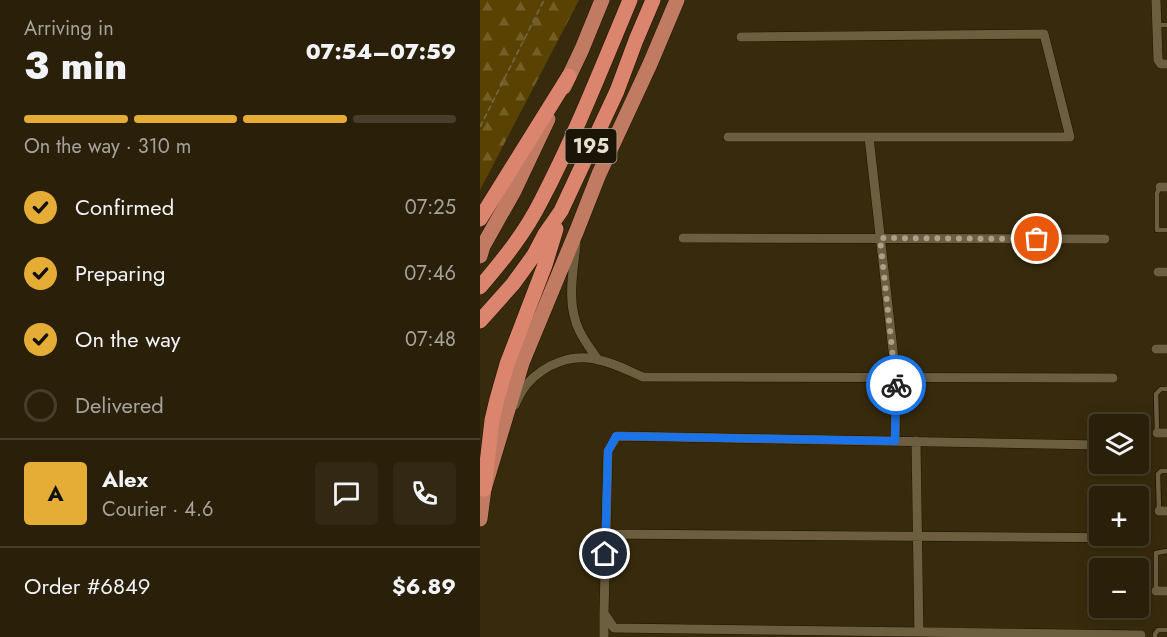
<!DOCTYPE html>
<html lang="en">
<head>
<meta charset="utf-8">
<style>
	body { margin:0; font-family:Jost,sans-serif; background:#322813; color:#f1f3f6; height:100vh; display:flex; flex-direction:column; font-size:22px; white-space:nowrap }
	* { box-sizing:border-box; margin:0 }
	p { font-size:20px; color:#a5a39c }
	.icon { flex:none; width:33px; height:33px; fill:none; stroke:currentColor; stroke-width:2; stroke-linecap:round; stroke-linejoin:round }
	.map { position:relative; flex:1; overflow:hidden }
	.details { display:flex; flex-direction:column; background:#2a200a; width:480px }
	.details>* { flex:none }
	.fabs { position:absolute; left:609px; top:414px; display:grid; gap:12px }
	.fabs a { display:grid; place-items:center; width:60px; height:60px; border-radius:6px; background:#2a200a; box-shadow:0 3px 15px #0003,0 0 0 2px #463e2b; font-size:30px }
	.pin { position:absolute; display:grid; place-items:center; width:51px; height:51px; color:#fff; margin:-26px; border:3px solid #fff; border-radius:50%; box-shadow:0 2px 6px #0007 }
	.courier { position:absolute; display:grid; place-items:center; width:60px; height:60px; margin:-30px; border:4px solid #1a73e8; border-radius:50%; background:#fff; color:#222; box-shadow:0 2px 8px #0007 }
	.overview em { font-style:normal; font-weight:800 }
	.overview div { display:flex; flex-direction:column-reverse }
	.overview { display:flex; align-items:center; justify-content:space-between; height:102px; padding:0 24px }
	h1 { font-size:39px; font-weight:800; line-height:45px }
	.bar { display:grid; grid-template-columns:repeat(4,1fr); gap:9px 6px; align-content:center; height:72px; padding:0 24px }
	.bar i { height:8px; border-radius:4px; background:#463e2b }
	.bar .current { background:#e6ad36 }
	.bar p { grid-column:span 4 }
	.line { display:flex; align-items:center; gap:15px; padding:0 24px; border-top:2px solid #463e2b }
	.line div { flex:1 }
	.round { display:grid; place-items:center; flex:none; width:63px; height:63px; border-radius:6px; background:#322813 }
	ol { padding:0 24px; list-style:none }
	li { display:flex; align-items:center; gap:18px; height:66px }
	li p { margin-inline-start:auto }
	li .icon { padding:6px; border-radius:50%; background:#e6ad36; color:#111; stroke-width:4 }
	li:last-child { color:#a5a39c }
	li i { width:33px; height:33px; border:3px solid #463e2b; border-radius:50% }
	main { display:flex; flex:1; min-height:0 }
	.map>svg:first-child { display:block }
</style>
</head>
<body>
<main>
<section class="details">
<div class="overview"><div><h1>3 min</h1><p>Arriving in</p></div><em>07:54–07:59</em></div>
<div class="bar"><i class="current"></i><i class="current"></i><i class="current"></i><i></i><p>On the way · 310 m</p></div>
<ol>
<li><svg class="icon" aria-label="check" viewBox="0 0 24 24"><path d="M5 12l5 5 9-10"/></svg>Confirmed<p>07:25</p></li>
<li><svg class="icon" aria-label="check" viewBox="0 0 24 24"><path d="M5 12l5 5 9-10"/></svg>Preparing<p>07:46</p></li>
<li><svg class="icon" aria-label="check" viewBox="0 0 24 24"><path d="M5 12l5 5 9-10"/></svg>On the way<p>07:48</p></li>
<li><i></i>Delivered</li>
</ol>
<div class="line" style="height:108px"><b class="round" style="background:#e6ad36;color:#111">A</b><div><b>Alex</b><p>Courier · 4.6</p></div><a class="round"><svg class="icon" aria-label="chat" viewBox="0 0 24 24"><path d="M4 5h16v11H9l-5 4z"/></svg></a><a class="round"><svg class="icon" aria-label="phone" viewBox="0 0 24 24"><path d="M5 4h4l2 5-3 2q2 4 5 5l2-3 5 2v4C11 20 4 13 5 4z"/></svg></a></div>
<div class="line" style="height:78px"><div>Order #6849</div><b>$6.89</b></div>
</section>
<div class="map">
<svg width="687" height="637" viewBox="0 0 687 637">
	<defs>
		<pattern id="forest-firs" width="22" height="20" patternUnits="userSpaceOnUse" patternTransform="scale(1.5)"><rect width="22" height="20" fill="#5a4302"/><path d="M5 1l3.5 6h-7zM16 11l3.5 6h-7z" fill="#725e26"/></pattern>
	</defs>
	<rect width="100%" height="100%" fill="#382b0d"/>
	<!-- forest -->
	<path fill="url(#forest-firs)" d="M0,0H99L0,190Z"/>
	<g fill="none" stroke-linecap="round" stroke-linejoin="round">
		<!-- service casing -->
		<g stroke="#1d1401" stroke-width="6">
			<path id="service" d="M677,25H687
				M680,187L677,193V230H687
				M677,433L676,394L681,389H687
				M679,511L678,474L681,471H687
				M676,591V553L687,551
				M675,637V634L678,630H687"/>
		</g>
		<!-- minor casing -->
		<g stroke="#1d1401" stroke-width="10">
			<path id="minor" d="M676,0L678,60L681,64H687
				M248,137H590L564,34L261,37
				M389,137L416,377L415,441
				M680,187H687
				M203,238L625,239
				M96,244C93,273 86,305 100,332C105,342 112,351 118,360
				M678,272H687
				M676,349H687
				M35,405C38,398 42,390 47,384C65,364 92,353 119,360C134,363 149,371 163,377L633,378
				M677,433H687
				M436,441L439,637
				M620,445L137,436L128,451L124,613L134,628L661,635
				M679,511H687
				M126,534L663,538
				M676,591H687
				M124,613V637"/>
		</g>
		<!-- primary casing -->
		<g stroke="#1d1401" stroke-width="16">
			<path id="primary" d="M84,87L102,49L122,0
				M0,256L3,246L34,191L68,119
				M0,519L4,489L42,363L97,230L119,174L170,64L197,0"/>
		</g>
		<!-- trunk casing -->
		<g stroke="#1d1401" stroke-width="16">
			<path id="trunk" d="M0,219L89,76
				M0,287C23,260 45,233 61,201C95,136 122,67 150,0
				M0,321L33,284L54,255L65,234L81,211L137,91L156,40L173,0
				M4,489L12,420L17,399L27,364L65,265L76,229"/>
		</g>
		<!-- path -->
		<path stroke="#73684e" stroke-width="1.5" stroke-dasharray="6 3" stroke-linecap="butt" d="M0,127L64,0"/>
		<!-- service -->
		<use href="#service" stroke="#6c5e3f" stroke-width="4.5"/>
		<!-- minor -->
		<use href="#minor" stroke="#6c5e3f" stroke-width="9"/>
		<!-- primary -->
		<use href="#primary" stroke="#c07b62" stroke-width="15"/>
		<!-- trunk -->
		<use href="#trunk" stroke="#dc856e" stroke-width="15"/>
	</g>
	<g fill="none" stroke-linecap="round" stroke-linejoin="round">
		<!-- done -->
		<path stroke="#aaa18b" stroke-width="6" stroke-dasharray="0 10.8" d="M416,385L400,238L557,239"/>
		<!-- route -->
		<path stroke="#1a73e8" stroke-width="8" d="M125,554L128,451L136,436L415,441L416,385"/>
	</g>
	<g text-anchor="middle" stroke-width="6" stroke-linejoin="round" paint-order="stroke">
		<!-- shield labels -->
		<rect fill="#1b1508" stroke="#aaa393" stroke-width="1.5" x="85.5" y="129" width="51" height="34" rx="4.5"/>
		<g font-size="20" font-weight="bold" fill="#e8e0cf">
			<text x="111" y="153">195</text>
		</g>
	</g>
</svg>
<div class="fabs">
<a><svg class="icon" aria-label="layers" viewBox="0 0 24 24"><path d="M12 4l9 5-9 5-9-5zM3 14l9 5 9-5"/></svg></a>
<a>+</a>
<a>−</a>
</div>
<div class="pin" style="left:557px;top:239px;background:#ea580c"><svg class="icon" aria-label="bag" viewBox="0 0 24 24"><path d="M5 8h14l-1 12H6zM9 8a3 3 0 0 1 6 0"/></svg></div>
<div class="pin" style="left:125px;top:554px;background:#1f2937"><svg class="icon" aria-label="home" viewBox="0 0 24 24"><path d="M3 11l9-7 9 7M6 9v11h12V9"/></svg></div>
<div class="courier" style="left:416px;top:385px"><svg class="icon" aria-label="bike" viewBox="0 0 24 24"><circle cx="6" cy="16" r="4"/><circle cx="18" cy="16" r="4"/><path d="M6 16l4-8h5l3 8M10 8l3 8H6M13 5h3"/></svg></div>
</div>
</main>
</body>
</html>
